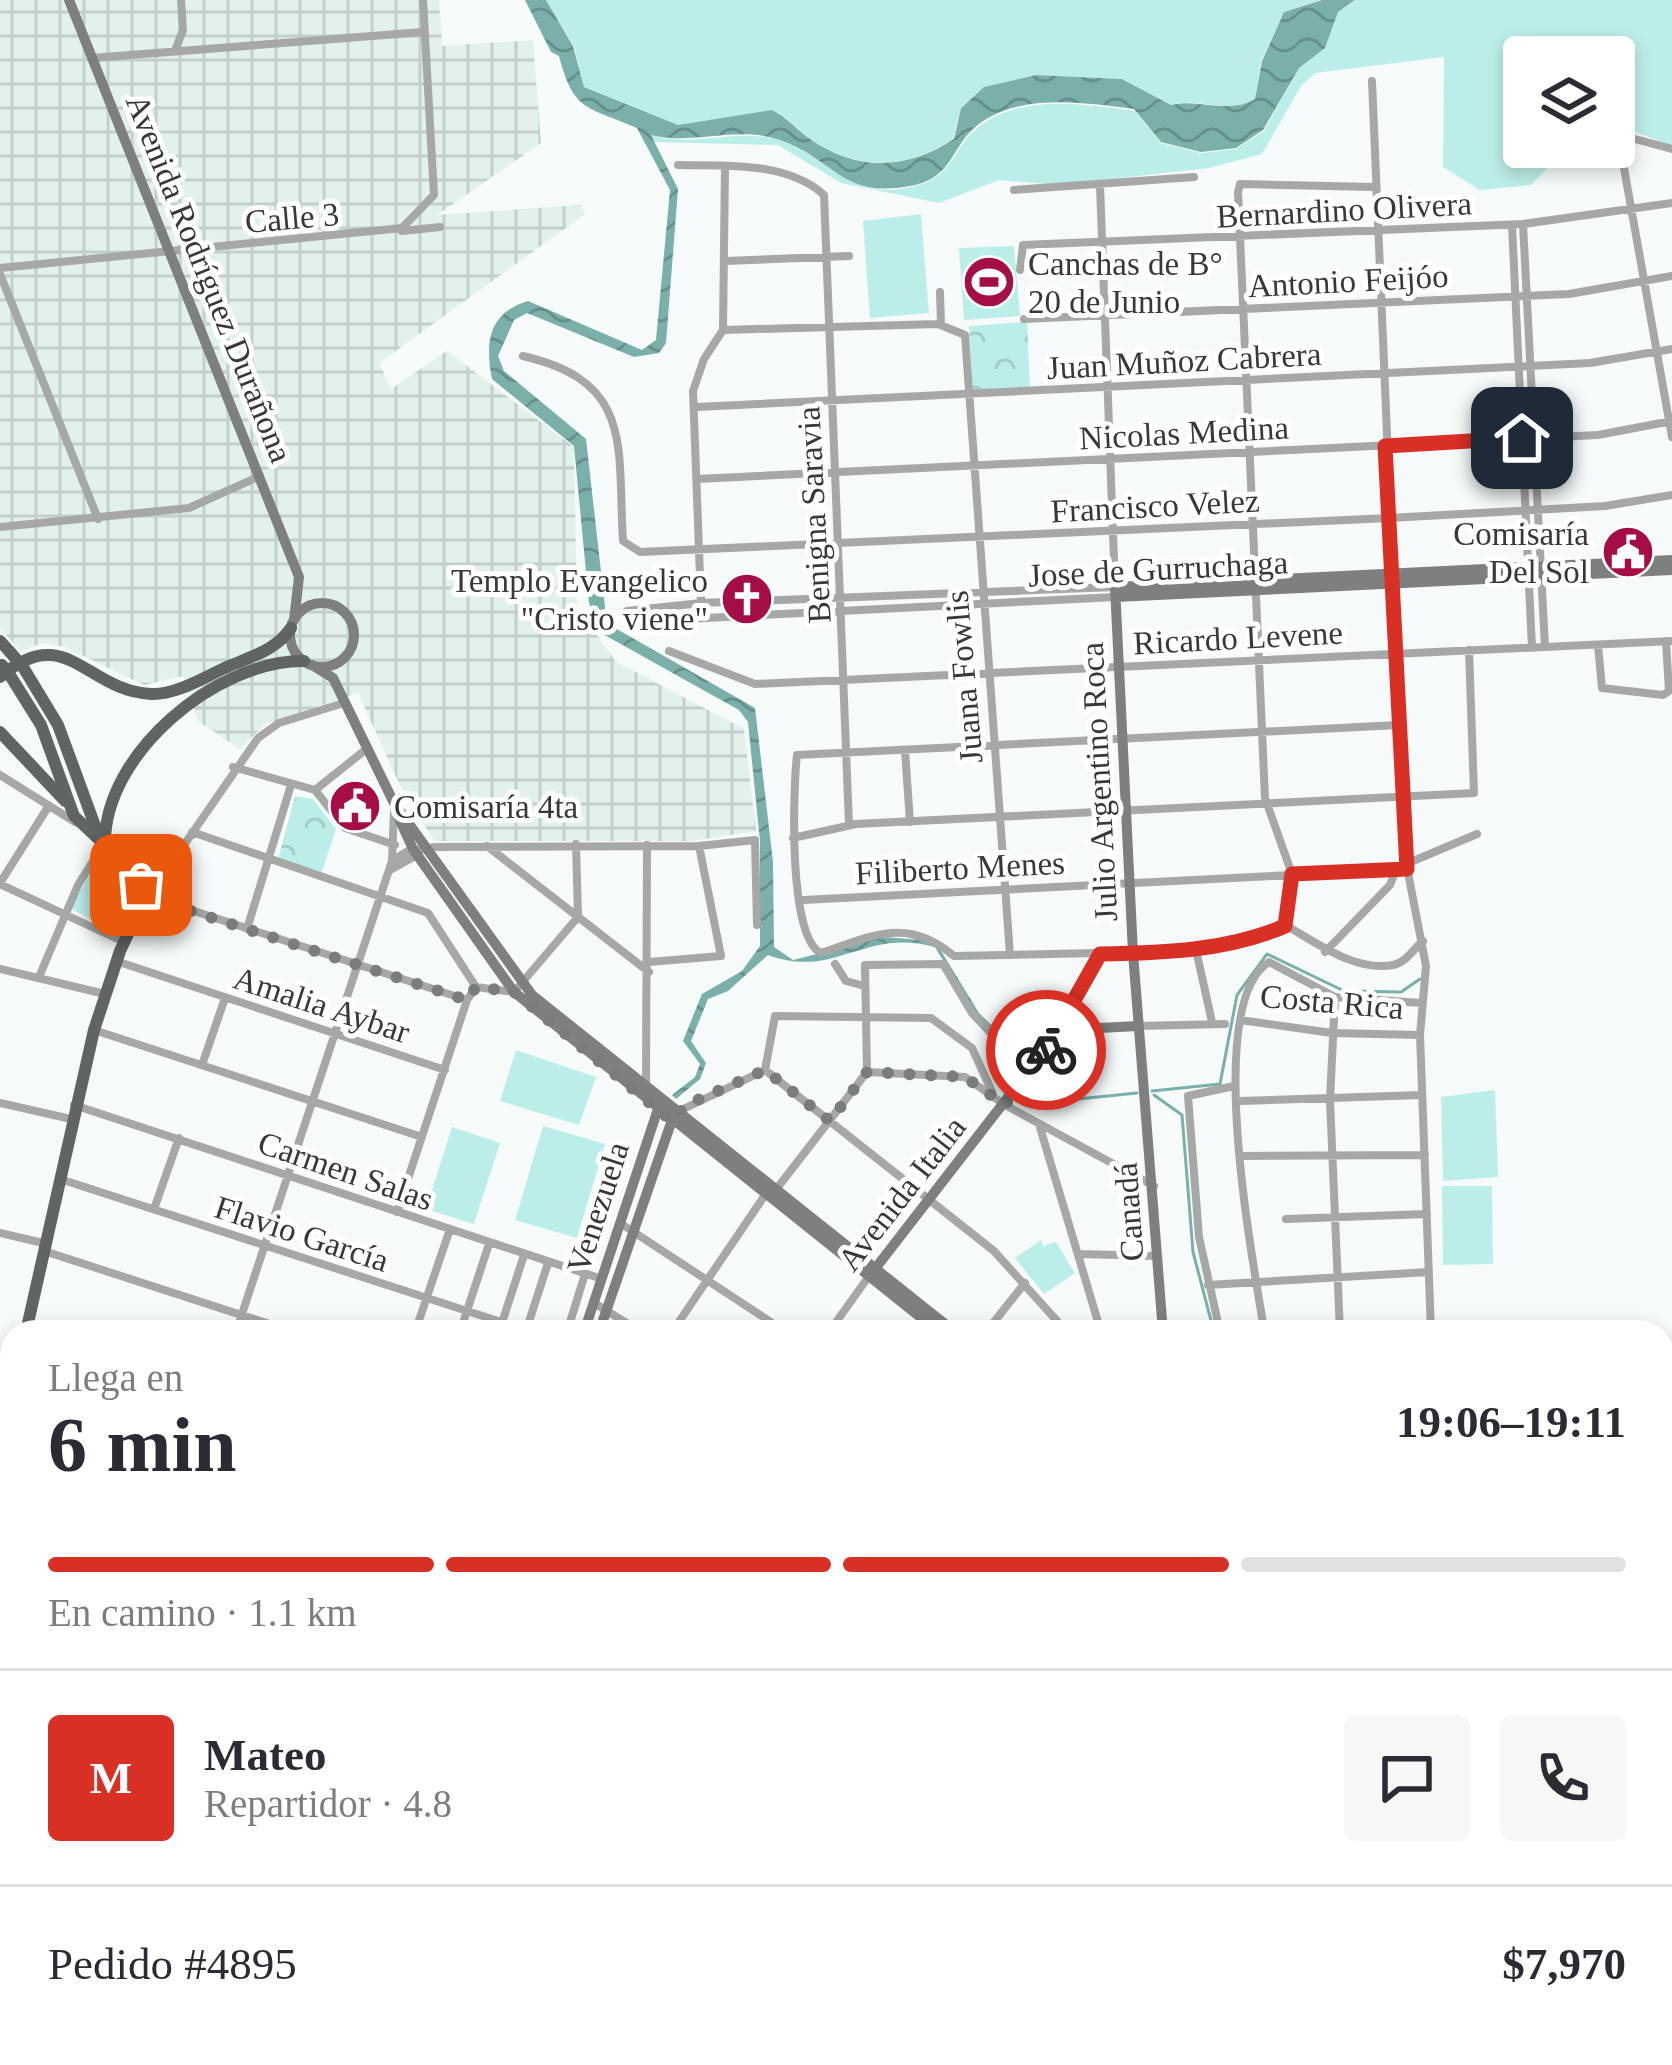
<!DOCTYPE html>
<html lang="es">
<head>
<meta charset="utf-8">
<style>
	body { margin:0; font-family:"Times New Roman",serif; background:#f7f7f7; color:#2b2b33; height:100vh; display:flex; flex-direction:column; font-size:45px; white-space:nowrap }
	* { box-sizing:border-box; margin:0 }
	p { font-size:39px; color:#7c7c81 }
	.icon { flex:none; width:66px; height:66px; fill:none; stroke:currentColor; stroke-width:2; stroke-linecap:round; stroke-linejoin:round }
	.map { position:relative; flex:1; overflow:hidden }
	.panel { position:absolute; left:0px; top:1320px; width:1674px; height:747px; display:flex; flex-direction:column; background:#fff; border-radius:36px 36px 0 0; box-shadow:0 6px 18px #0003 }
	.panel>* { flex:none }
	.fabs { position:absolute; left:1503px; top:36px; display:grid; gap:24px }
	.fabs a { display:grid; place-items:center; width:132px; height:132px; border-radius:12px; background:#fff; box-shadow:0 6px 18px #0003; font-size:60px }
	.pin { position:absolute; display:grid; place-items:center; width:102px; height:102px; color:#fff; margin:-51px; border-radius:24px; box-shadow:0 6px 18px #0006 }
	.courier { position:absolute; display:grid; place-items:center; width:120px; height:120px; margin:-60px; border:9px solid #d93025; border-radius:50%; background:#fff; color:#222; box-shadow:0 3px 15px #0007 }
	.head em { font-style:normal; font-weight:700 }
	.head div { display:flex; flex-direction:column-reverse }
	.head { display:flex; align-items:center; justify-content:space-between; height:204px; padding:0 48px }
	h1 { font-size:78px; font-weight:700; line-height:90px }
	.bar { display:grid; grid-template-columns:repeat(4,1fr); gap:18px 12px; align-content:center; height:144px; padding:0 48px }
	.bar i { height:15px; border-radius:9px; background:#e1e1e2 }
	.bar .selected { background:#d93025 }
	.bar p { grid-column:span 4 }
	.line { display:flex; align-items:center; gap:30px; padding:0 48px; border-top:3px solid #e1e1e2 }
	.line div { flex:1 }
	.round { display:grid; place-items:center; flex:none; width:126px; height:126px; border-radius:12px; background:#f7f7f7 }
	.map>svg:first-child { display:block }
</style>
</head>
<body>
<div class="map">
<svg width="1672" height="2065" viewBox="0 0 1672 2065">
	<defs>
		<pattern id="industrial-grid" width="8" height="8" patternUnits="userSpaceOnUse" patternTransform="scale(3)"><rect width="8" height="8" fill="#e2f0ee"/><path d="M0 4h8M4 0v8" fill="none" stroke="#c2cfcd"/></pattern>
		<pattern id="forest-firs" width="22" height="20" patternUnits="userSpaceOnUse" patternTransform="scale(3)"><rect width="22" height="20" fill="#bceee9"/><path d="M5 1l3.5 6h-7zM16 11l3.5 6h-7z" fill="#a2cdc9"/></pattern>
		<pattern id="park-crowns" width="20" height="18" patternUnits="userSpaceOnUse" patternTransform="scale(3)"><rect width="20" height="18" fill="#bceee9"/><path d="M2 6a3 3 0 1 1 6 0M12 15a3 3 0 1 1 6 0" fill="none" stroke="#a2cdc9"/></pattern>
		<pattern id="water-waves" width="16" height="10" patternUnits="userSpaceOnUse" patternTransform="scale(3)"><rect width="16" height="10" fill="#7aafaa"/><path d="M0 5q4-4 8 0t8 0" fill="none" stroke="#658f8b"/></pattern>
	</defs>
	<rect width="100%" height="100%" fill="#f6fafa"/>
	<!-- industrial -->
	<path fill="url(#industrial-grid)" d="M0,0H439L442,46L533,40L541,143L437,215L581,205L585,214L379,363L391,389L447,351L574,447L577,606L615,661L744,729L756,831L693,841H434L399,783L358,693L264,725L240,749L198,721L183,676L144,685L65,647L42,643L21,651L0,628Z
		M1667,1420H1672V1620L1662,1619V1446Z
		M1662,1638L1672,1639V1788L1662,1796Z"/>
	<!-- grass -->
	<path fill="#bceee9" d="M546,0H1320L1284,12L1261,61L1255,99C1227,115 1200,97 1171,105L1123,79L1036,75L984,87L961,107L953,139C906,170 857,171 810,139C797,129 787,116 772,110L678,125L584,87L574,46Z
		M1356,0H1672V146L1633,131L1614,136V57H1524V147H1593L1553,162L1531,185L1480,190L1443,167L1444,57L1315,73L1301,86L1262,154L1209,168L1057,185L999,180L939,203L841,183L778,145L654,142L649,134C687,149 735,128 776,139C831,154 846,206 919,185C954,174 954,147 976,129C1019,93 1084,104 1135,111L1161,143L1201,153L1236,149L1264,131L1299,68L1325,48L1338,12Z
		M921,214L929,313L870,318L863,221Z
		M1014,246L1020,316L964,320L959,248Z
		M516,1050L596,1077L579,1125L500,1101Z
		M1495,1090L1498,1177L1443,1181L1441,1097Z
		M543,1126L605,1144L577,1238L515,1220Z
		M452,1127L500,1143L474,1224L426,1209Z
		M1442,1186H1492L1493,1264L1443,1265Z
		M1041,1240L1043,1246L1056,1242L1075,1273L1044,1294L1015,1258Z"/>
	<!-- forest -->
	<path fill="url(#forest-firs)" d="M1672,1788L1667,2065H1109L1101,2055H1662V1796Z
		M407,2055H1086L1092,2065H400Z"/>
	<!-- park -->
	<path fill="url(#park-crowns)" d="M1027,322L1030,388L973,391L969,326Z
		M295,796L313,799L336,829L322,872L278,859Z
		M101,856L140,898L126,931L118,935L70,908Z"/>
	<!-- water -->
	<path fill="url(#water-waves)" d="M525,0H546L573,46L584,87L678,125L772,110C787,117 797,130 810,139C857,172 907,170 954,139L961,108L984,87L1036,75L1122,79L1171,105C1200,98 1227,115 1255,99L1262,61L1284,12L1322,0H1355L1338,12L1325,48L1299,68L1263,130L1236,148L1201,152L1161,142L1134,109C1084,103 1015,91 973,129C952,148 951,177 915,185C841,201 836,159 780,140C737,125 693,146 651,135L678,189L666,343L659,353L634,357L527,313L514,320L498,356L504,371L586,439L606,616L615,628L755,708L773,862L774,947L793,960L884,937L935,941L979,1013L1026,1059L1023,1062L975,1015L935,947C864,927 835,980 768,955L728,991L708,999L691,1041L706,1063L700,1079L676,1099L672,1095L695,1077L700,1064L683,1041L702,994L742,971L760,946V841L748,722L739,710L601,633L589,603L574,446L492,379C485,343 488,313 528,301L642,350L656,340L670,190L637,128C587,106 574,113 559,56L551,52Z"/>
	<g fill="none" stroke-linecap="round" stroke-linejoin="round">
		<!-- stream -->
		<path stroke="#7aafaa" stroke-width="3" d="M1038,1074L1078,1099L1137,1093
			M1152,1091L1220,1084L1237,995L1267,954L1344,991L1401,992L1420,979
			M1154,1095L1182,1115L1193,1252L1214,1332
			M388,2065L395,2055"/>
		<!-- street -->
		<path stroke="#a6a7a7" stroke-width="8" d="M176,48L183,30L181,0
			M92,58L423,32
			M1372,81L1405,857L1426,966L1420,1035L1431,1332
			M1619,140L1672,437
			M1614,142L1635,139L1672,149
			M1580,156L1602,147
			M678,165C725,166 787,161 824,195L849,825
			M1014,190L1194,177
			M1523,224L1545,647
			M1512,225L1532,648
			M402,231L440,227
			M725,261L849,256
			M0,268L402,228L434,195L423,0
			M1020,270L1023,245L1523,224L1672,203
			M0,274L98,519
			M940,292L941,325
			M1024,319L1569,294L1672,276
			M723,330L938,324L965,335L1010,955
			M523,356C635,382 617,447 623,541L640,552L1389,518L1605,506L1672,495
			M697,407L1590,363L1672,349
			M697,479L1598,435L1672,421
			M0,527L189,508L260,476
			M701,603L693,391L704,359L723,330L725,166
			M654,608L666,620L1116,597
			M627,611L701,603L1115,587L1100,185
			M1598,645L1602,688L1663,695L1669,691L1666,641
			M669,651L755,684L1672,641
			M1398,725L797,755C793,791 788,938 821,953C873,936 907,916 954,956L1190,951L1285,925C1316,942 1354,972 1393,965C1406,963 1414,948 1423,941
			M905,750L910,822
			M233,767L315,790L345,828L395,845
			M0,775L75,822
			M315,790L364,751
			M192,832L428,913L476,987
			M793,838L856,824L1474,793L1469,650
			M487,846L649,972
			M392,861L408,851L436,847L699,846L755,840L757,925
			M1406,864L1477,834
			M390,870L419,854
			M0,883L48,807
			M0,884L124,942
			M144,893L155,887L258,738L279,723L344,703
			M803,900L1406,869
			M145,902L163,901L467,1000L476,987L514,992L578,917L576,844
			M1285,925L1292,874L1265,798L1238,192L1240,184L1374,187
			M247,929L291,785
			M1196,950L1212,1022
			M1325,952L1390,885L1396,870
			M116,961L445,1070
			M649,962L721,956L699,846
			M835,964L846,981L861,985
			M0,969L105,994
			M39,977L78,885L98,853
			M1335,997L1330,1100L1340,1332
			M1240,1020L1332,1033L1420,1035
			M1138,1026L1225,1024
			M94,1030L422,1137
			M1060,1030L1099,956
			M1014,1058L972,1013L943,964L865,965L867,1072L965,1077L1005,1105L1154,1186
			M202,1065L225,998
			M765,1070L994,1251L1067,1332
			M646,1086L647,845
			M1239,1101L1421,1095
			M0,1103L71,1119
			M74,1105L602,1279
			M677,1112L765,1070L775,1016L931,1018L972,1048L993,1094
			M1039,1124L1101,1332
			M1241,1156L1425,1155
			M60,1179L532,1332
			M154,1209L179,1138
			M397,1212L467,1000
			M1286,1219L1427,1214
			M620,1223L786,1332
			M0,1233L43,1243
			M44,1251L294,1332
			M1078,1254L1157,1256
			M1208,1285L1429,1272
			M594,1303L641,1332
			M28,1324L61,1332
			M1264,1330C1253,1259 1203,1004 1269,962L1335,997L1422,1003
			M526,1331L548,1263
			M236,1332L392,861L394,811
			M415,1332L449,1232
			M460,1332L489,1244
			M499,1332L524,1255
			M567,1332L585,1274
			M672,1332L763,1198L778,1187L867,1072
			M829,1332L869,1276
			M986,1332L1025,1283
			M1220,1332L1199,1237L1188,1096L1234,1086
			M0,1364L12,1367
			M0,1418H12
			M0,1489H12
			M0,1558L12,1550
			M0,1683L12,1701
			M0,1713L12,1705
			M0,1808L12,1800
			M0,1907L12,1905
			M0,2038L12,2036
			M0,2053L12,2065
			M123,2055L125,2065
			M1125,2055V2065
			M25,2065L35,2055
			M297,2065L299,2055
			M325,2065L367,2059L372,2065
			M446,2065L451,2055"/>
		<!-- secondary -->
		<path stroke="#7e8080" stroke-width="10" d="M69,0L299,577L294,620
			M1116,597L1672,570
			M290 635a32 32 0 1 1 64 0a32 32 0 1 1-64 0Z
			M312,665L333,678L394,803L532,995L955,1332
			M396,812L413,849L514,992L939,1332
			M871,1274L1060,1030L1138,1026
			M584,1332L658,1109
			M599,1332L672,1120
			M1163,1332L1133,953L1115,587L1672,560
			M1662,1629L1672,1630"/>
		<!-- primary -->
		<path stroke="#616464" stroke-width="12" d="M0,641L10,652
			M23,667L58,725L98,834
			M0,677C66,620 86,691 151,694C177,695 206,676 229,666C253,656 276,650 291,628
			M11,677L41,725L74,816L126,865L145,898L120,951L94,1030L26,1332
			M0,732L65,801
			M105,845C103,754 217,660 304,661
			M159,2055L160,2065
			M174,2055L175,2065
			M256,2055L258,2065
			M265,2055L284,2058"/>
		<!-- primary-bridge -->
		<path stroke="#616464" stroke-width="12" d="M10,652L23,667
			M2,665L11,677"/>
	</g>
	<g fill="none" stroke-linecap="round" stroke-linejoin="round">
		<!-- done -->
		<path stroke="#7a7d7d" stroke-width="12" stroke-dasharray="0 21.6" d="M141,885L145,902H163L467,1000L476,987L514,992L672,1121L686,1105L765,1070L830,1121L867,1072L965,1077L1005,1105L1046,1050"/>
		<!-- route -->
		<path stroke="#d93025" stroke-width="15" d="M1046,1050L1100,954C1162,953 1227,951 1285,926L1292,874L1407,869L1385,446L1522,438"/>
	</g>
	<!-- icons -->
	<defs>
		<g id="stadium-disc" transform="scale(2.7)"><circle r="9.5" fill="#a50d46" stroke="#fff"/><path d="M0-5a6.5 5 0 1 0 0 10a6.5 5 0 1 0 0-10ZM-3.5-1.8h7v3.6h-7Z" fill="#fff"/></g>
		<g id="civic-disc" transform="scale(2.7)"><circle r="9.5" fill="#a50d46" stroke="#fff"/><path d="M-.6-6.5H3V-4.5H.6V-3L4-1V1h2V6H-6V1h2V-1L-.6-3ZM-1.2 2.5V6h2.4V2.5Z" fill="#fff"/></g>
		<g id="church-disc" transform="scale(2.7)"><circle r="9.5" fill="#a50d46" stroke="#fff"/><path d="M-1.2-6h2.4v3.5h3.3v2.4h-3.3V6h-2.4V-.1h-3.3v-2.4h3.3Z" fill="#fff"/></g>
	</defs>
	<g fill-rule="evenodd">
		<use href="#stadium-disc" x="989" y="282"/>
		<use href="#civic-disc" x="1628" y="552"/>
		<use href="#church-disc" x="747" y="599"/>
		<use href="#civic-disc" x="355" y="806"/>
	</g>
	<g text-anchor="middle" stroke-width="10" stroke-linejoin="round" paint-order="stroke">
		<!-- street labels -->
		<g font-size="33" fill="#373939" stroke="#fff">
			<text transform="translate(1344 209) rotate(-3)" y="12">Bernardino Olivera</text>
			<text transform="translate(292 217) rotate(-5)" y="12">Calle 3</text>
			<text transform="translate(210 278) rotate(68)" y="12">Avenida Rodríguez Durañona</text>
			<text transform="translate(1348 280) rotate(-3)" y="12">Antonio Feijóo</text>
			<text transform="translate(1184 360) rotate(-3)" y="12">Juan Muñoz Cabrera</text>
			<text transform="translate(1184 432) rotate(-3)" y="12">Nicolas Medina</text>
			<text transform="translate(1155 505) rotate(-3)" y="12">Francisco Velez</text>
			<text transform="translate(813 515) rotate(-93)" y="12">Benigna Saravia</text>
			<text transform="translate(1158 568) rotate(-3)" y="12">Jose de Gurruchaga</text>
			<text transform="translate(1238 637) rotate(-3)" y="12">Ricardo Levene</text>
			<text transform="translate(963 677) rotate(-95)" y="12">Juana Fowlis</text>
			<text transform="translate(1098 782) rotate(-93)" y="12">Julio Argentino Roca</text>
			<text transform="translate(960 867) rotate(-3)" y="12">Filiberto Menes</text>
			<text transform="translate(1332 1001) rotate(5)" y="12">Costa Rica</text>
			<text transform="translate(322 1004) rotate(18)" y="12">Amalia Aybar</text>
			<text transform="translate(346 1170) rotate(19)" y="12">Carmen Salas</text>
			<text transform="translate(901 1193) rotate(-52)" y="12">Avenida Italia</text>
			<text transform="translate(597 1207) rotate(-72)" y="12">Venezuela</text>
			<text transform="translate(1128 1212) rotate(-94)" y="12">Canadá</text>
			<text transform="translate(302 1233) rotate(18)" y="12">Flavio García</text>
		</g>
		<!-- poi labels -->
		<g font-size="33" fill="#373939" stroke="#fff" text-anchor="start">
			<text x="1028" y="275">Canchas de B°<tspan x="1028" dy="38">20 de Junio</tspan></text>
			<text x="1589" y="545" text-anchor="end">Comisaría<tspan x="1589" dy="38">Del Sol</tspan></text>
			<text x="708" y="592" text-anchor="end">Templo Evangelico<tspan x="708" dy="38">"Cristo viene"</tspan></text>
			<text x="394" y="818">Comisaría 4ta</text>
		</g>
	</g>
</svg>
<div class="fabs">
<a><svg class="icon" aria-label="layers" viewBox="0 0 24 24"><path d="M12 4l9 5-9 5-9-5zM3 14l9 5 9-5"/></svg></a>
</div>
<div class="pin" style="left:141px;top:885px;background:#ea580c"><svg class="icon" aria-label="bag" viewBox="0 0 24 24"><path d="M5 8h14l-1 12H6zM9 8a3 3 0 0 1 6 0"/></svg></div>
<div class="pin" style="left:1522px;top:438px;background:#1f2937"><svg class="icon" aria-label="home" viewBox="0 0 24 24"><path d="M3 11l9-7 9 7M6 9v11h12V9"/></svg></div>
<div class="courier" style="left:1046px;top:1050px"><svg class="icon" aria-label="bike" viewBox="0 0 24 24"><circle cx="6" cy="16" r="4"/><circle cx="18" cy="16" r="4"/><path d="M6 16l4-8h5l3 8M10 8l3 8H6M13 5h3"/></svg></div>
<section class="panel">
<div class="head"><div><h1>6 min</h1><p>Llega en</p></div><em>19:06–19:11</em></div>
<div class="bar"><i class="selected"></i><i class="selected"></i><i class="selected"></i><i></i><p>En camino · 1.1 km</p></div>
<div class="line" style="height:216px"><b class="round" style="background:#d93025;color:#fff">M</b><div><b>Mateo</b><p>Repartidor · 4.8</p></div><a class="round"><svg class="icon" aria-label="chat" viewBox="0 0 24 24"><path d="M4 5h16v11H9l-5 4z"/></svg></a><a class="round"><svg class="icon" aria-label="phone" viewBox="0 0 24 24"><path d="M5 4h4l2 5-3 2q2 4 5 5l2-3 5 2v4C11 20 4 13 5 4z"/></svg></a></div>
<div class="line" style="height:156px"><div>Pedido #4895</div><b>$7,970</b></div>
</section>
</div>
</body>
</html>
